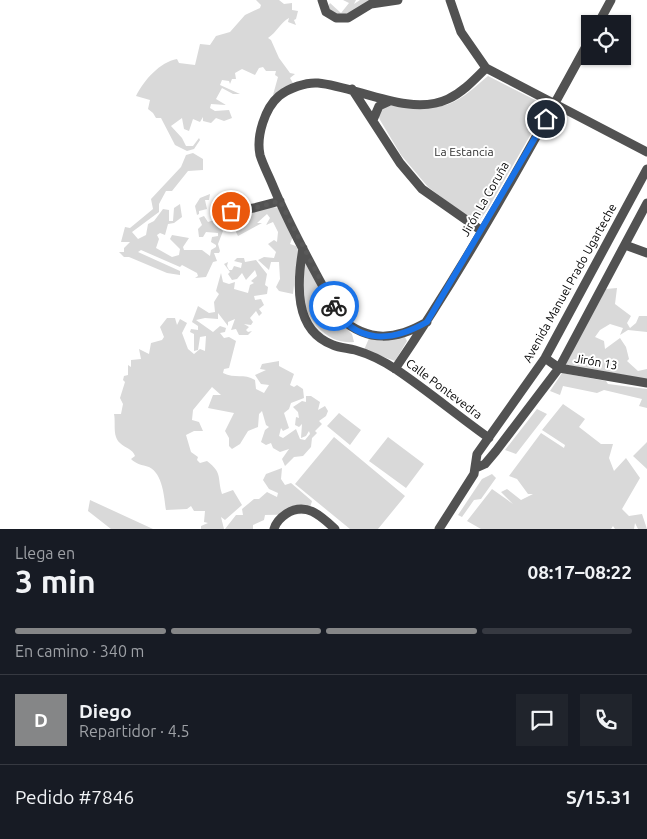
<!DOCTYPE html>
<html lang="es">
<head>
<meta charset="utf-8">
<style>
	body { margin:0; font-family:Ubuntu,sans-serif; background:#20242c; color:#f1f3f6; height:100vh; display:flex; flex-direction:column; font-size:19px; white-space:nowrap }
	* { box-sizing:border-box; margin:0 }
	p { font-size:16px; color:#9ea1a6 }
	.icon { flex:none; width:28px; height:28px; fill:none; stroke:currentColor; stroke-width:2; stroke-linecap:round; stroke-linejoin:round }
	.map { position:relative; height:529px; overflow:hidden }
	.sheet { display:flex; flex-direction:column; background:#171b24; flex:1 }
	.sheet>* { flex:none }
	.tools { position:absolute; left:581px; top:15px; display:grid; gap:10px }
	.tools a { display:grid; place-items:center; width:50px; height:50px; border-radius:0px; background:#171b24; box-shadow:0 1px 4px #0004; font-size:25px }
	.pin { position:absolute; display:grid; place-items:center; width:42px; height:42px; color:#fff; margin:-21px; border:2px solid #fff; border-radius:50%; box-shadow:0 1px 5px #0007 }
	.courier { position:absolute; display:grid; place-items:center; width:50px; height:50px; margin:-25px; border:4px solid #1a73e8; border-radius:50%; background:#fff; color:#222; box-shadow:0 1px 6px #0007 }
	.summary em { font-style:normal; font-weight:600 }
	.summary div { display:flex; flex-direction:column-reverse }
	.summary { display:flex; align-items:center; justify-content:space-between; height:85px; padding:0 15px }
	h1 { font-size:32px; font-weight:600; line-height:38px }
	.bar { display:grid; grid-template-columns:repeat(4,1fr); gap:8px 5px; align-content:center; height:60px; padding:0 15px }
	.bar i { height:6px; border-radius:4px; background:#363941 }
	.bar .current { background:#858687 }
	.bar p { grid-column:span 4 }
	.line { display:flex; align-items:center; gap:12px; padding:0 15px; border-top:1px solid #363941 }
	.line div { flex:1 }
	.round { display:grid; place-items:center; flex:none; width:52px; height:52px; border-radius:0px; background:#20242c }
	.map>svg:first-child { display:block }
</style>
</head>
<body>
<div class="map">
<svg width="647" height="529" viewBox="0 0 647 529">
	<rect width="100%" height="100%" fill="#fff"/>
	<!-- green -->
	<path fill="#d9d9d9" d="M256,0H279L284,4L292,3V10L298,11L296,19L294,20L296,25L288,22L289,18C281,22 277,32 268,38L271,40L279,58L290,73L295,74L290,78L294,85L273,95L278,77L275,75L276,71H266L263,67L259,68L255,75L242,69L235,73L236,79H232L230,84L229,81L222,80L220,85L240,94H233L222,88L216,99L226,105L211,104L210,108L215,111L229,110L232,118L224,121L216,118L211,123L203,121V117L200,122L193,119L189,131L184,129L182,118L171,126L182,138L186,146H193L199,138L200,140L194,149L187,151L175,145L161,118H156L153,113L148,109L150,100L136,96C144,80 160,62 177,59L179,63L195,65L200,44L210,45L216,36L230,32L245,15L260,8L261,5Z
		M343,0H356L354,4L360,0H387L356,12L338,16L327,8L330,3L341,13L349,3Z
		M488,76L547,106L489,207L480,220H472L428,187L401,155L380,120L378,114L386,105C404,107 431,111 449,104C464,98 476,86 488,76Z
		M193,153L203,159V170L188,171L172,191H166L159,204V212L132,232L138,239L146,235L148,224L154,221L163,209L169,210V221H173L174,208L180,204L182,217L174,223L168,224L165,235L160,233L157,235L159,239L156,248L172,257L179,255L180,249L170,239L172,235L189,238L183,247L184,250H202L210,256L211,250L216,247V245L211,242L212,237L218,236V233L206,232L203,237H199L198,229L202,225L199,218L204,216L208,222L214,220L212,215L218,213L220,227L223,231L218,244L220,251L219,253H214L217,261L213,262L206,277L195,278L198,276L197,273L182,265L180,267L141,250L138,252L180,271V275L167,273L129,257H124L119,252H124V248L130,242H121L125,227L130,228L153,209L151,199L181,167L186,155Z
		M210,194L209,200H205L207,209L199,211V214L197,215L195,206L200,198Z
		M272,207L281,208L293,236L290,244L296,246L298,250L293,294L279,291L276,287L280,279L279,262H271L269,270L258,260L264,257L274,258L276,252L268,244L274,240L277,242L278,232L273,222L266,225L270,218L267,214L257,223H262L238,236L236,232L239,226L243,224L248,212Z
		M237,258H244L245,262L256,260L267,274L265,285L268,287L267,294L254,296L255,300L261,299L264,305L259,309L262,313L259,316L256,311L250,318L253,322L251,325L244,324L249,327L246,330L248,332L252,331L248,335H239L236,329L231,330L235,319L228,322V326L218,313V319L205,318L196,320L213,332L220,326L226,328L225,332L220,333L224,338L229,337L236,341L229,368L224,369L223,373C235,379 244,373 255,380L256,389L264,393L269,385L261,384L255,375L266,370L260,369L262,364L279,361V366L294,374L290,385L294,387L297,385L303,389L304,398L291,403L289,409L284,413L289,428L283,431L281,428L279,436L283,438L296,429L300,439L305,440L310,434L309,431L306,436L301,438L302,424L299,427L295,425L296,417L299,418L298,412L293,407L302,401L306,402V396H311L320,402L318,410L325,406L328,411L326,416L319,421L322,424L315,431L317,433L312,438L311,447L303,456L294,457L285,466L282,459L289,449L280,452L273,448L271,443L266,445L261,442L265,430L269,427L266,425L262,411L259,414L258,427L248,431L240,444L232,449L229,446V438L225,431L234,413L208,408L213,395H221L212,387L193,410L192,420L199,422L203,431H194L186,435L191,452L198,457L197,460L200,463L207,461C223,473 217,478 222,494L233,490L242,505L225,520L221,517L224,529H201V526L208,523L204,522L205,511H194L191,506L187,509L166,510C164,497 163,474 149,467C142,465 136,464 131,459L135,456C133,449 125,448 120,443C112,436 116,423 114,414H121L123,404L120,398L125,382L123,380L124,376L128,375V365L131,367V360L141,359L139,349L149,354L151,343L162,340L164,337L160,327L167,318H175L177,325L180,319L187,323L182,333L188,349L194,354L200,349L205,351L206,336L200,337L198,350L194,351V334L190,332L191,329L198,330V326L192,322L198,306L209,313L215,312L214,302L219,294L216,291L221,273L223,282L229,284L235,282L234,289L248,293L250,285L254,283L251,281L257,276L255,270L246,280L242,273L237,279L232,280L228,274L230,272L224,264L228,262L227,266L229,270H232L234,266L241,268L242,263L234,261Z
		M306,259L336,318L352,334L354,342C321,346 298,307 300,278C301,272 304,265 306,259Z
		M617,288L615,304L631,316L627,323L630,328L636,323L639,316H647V332L628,330L620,335L623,328L610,324L600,330L595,337L604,341L605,349L620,338L626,347L629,359L627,361L638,371L647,369V379L564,365L606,289Z
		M370,336L405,337L407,341L395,361L364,350Z
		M562,373L606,381L608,384L647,389V408L639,406L642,399L604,390L597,393L563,386L560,395L550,391Z
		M563,404L585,419L579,427L601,444H613L609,458L614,471L626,458L640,478L622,509L629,516L642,514L647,529H638L635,523L634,529H615L613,526L611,529H481L467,521L492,489L513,504L501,492L507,489L521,500L533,494H528L517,479L509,476L541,433L564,448L565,445L542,430Z
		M537,409L547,414L516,454L505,450Z
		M339,413L361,430L350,445L327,426Z
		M334,437L405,496L378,529H350L295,484Z
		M388,437L424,464L406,488L369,461Z
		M647,442V469L633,456Z
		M282,468L281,479L285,485L291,483L312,501L308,514L265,515L264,520L253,525V529H225L236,515H243L242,509L254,499H259L267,492L277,497L278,493L269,489L263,480L266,474Z
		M492,474L496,478L481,499L474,500L462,517L458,515L482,479Z
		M90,500L153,529H111L88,511Z"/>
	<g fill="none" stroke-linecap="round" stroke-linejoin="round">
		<!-- minor -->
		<path stroke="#525252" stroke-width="9" d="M322,0L326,12L336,18H348L371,4L398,0
			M450,0L461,32L486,68L647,152
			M598,24L611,0
			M352,89L400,163L422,189L482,231
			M373,120L379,106L390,101
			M231,211L254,208L280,201
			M625,245L647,253
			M303,248C297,282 293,330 333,345C340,348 348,348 355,350C369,354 385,362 397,370C428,391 458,416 489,438
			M427,322C396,340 369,343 340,318C317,275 292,232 273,186C269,176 263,165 260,155C256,136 265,108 279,96C289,88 306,82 318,83C358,87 410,117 448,99C463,92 474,80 486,68
			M545,358L559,368L647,383
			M395,369C467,263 529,151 590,39
			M476,468L485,464L496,451L559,368L647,203
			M274,529C276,522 280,518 286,514C306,501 321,516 335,529
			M439,529L474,474L477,454L545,358L647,169"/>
	</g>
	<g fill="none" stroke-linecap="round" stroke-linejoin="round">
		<!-- done -->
		<path stroke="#595959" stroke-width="5" stroke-dasharray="0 9" d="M231,211L254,208L280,201L334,306"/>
		<!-- route -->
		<path stroke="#1a73e8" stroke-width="6" d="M334,306C355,345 392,342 427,322L546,119"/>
	</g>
	<g text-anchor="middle" stroke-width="4" stroke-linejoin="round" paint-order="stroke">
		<!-- park labels -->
		<g font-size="12" fill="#303030" stroke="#fff">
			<text x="464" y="156">La Estancia</text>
		</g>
		<!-- street labels -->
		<g font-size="12" fill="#000" stroke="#fff">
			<text transform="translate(485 199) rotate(-60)" y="4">Jirón La Coruña</text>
			<text transform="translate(570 283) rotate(-61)" y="4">Avenida Manuel Prado Ugarteche</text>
			<text transform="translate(596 362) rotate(10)" y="4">Jirón 13</text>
			<text transform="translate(444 389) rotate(37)" y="4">Calle Pontevedra</text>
		</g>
	</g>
</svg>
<div class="tools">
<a><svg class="icon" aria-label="locate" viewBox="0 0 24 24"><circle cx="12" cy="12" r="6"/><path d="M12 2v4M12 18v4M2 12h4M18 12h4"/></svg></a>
</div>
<div class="pin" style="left:231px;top:211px;background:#ea580c"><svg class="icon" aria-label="bag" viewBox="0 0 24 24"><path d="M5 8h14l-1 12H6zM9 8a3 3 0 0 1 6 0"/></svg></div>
<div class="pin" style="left:546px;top:119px;background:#1f2937"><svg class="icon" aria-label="home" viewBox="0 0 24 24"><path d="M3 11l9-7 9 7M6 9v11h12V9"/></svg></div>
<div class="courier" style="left:334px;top:306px"><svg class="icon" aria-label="bike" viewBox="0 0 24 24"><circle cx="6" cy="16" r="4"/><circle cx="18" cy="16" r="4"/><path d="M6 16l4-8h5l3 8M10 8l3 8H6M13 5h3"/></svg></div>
</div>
<section class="sheet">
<div class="summary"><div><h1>3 min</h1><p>Llega en</p></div><em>08:17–08:22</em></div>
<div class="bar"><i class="current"></i><i class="current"></i><i class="current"></i><i></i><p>En camino · 340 m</p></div>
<div class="line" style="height:90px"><b class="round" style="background:#858687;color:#fff">D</b><div><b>Diego</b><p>Repartidor · 4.5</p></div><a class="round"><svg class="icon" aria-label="chat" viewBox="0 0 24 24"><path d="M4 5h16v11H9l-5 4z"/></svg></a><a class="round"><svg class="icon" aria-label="phone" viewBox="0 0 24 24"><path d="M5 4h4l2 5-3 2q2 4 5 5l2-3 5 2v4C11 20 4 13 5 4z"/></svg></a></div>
<div class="line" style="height:65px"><div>Pedido #7846</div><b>S/15.31</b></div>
</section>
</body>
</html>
